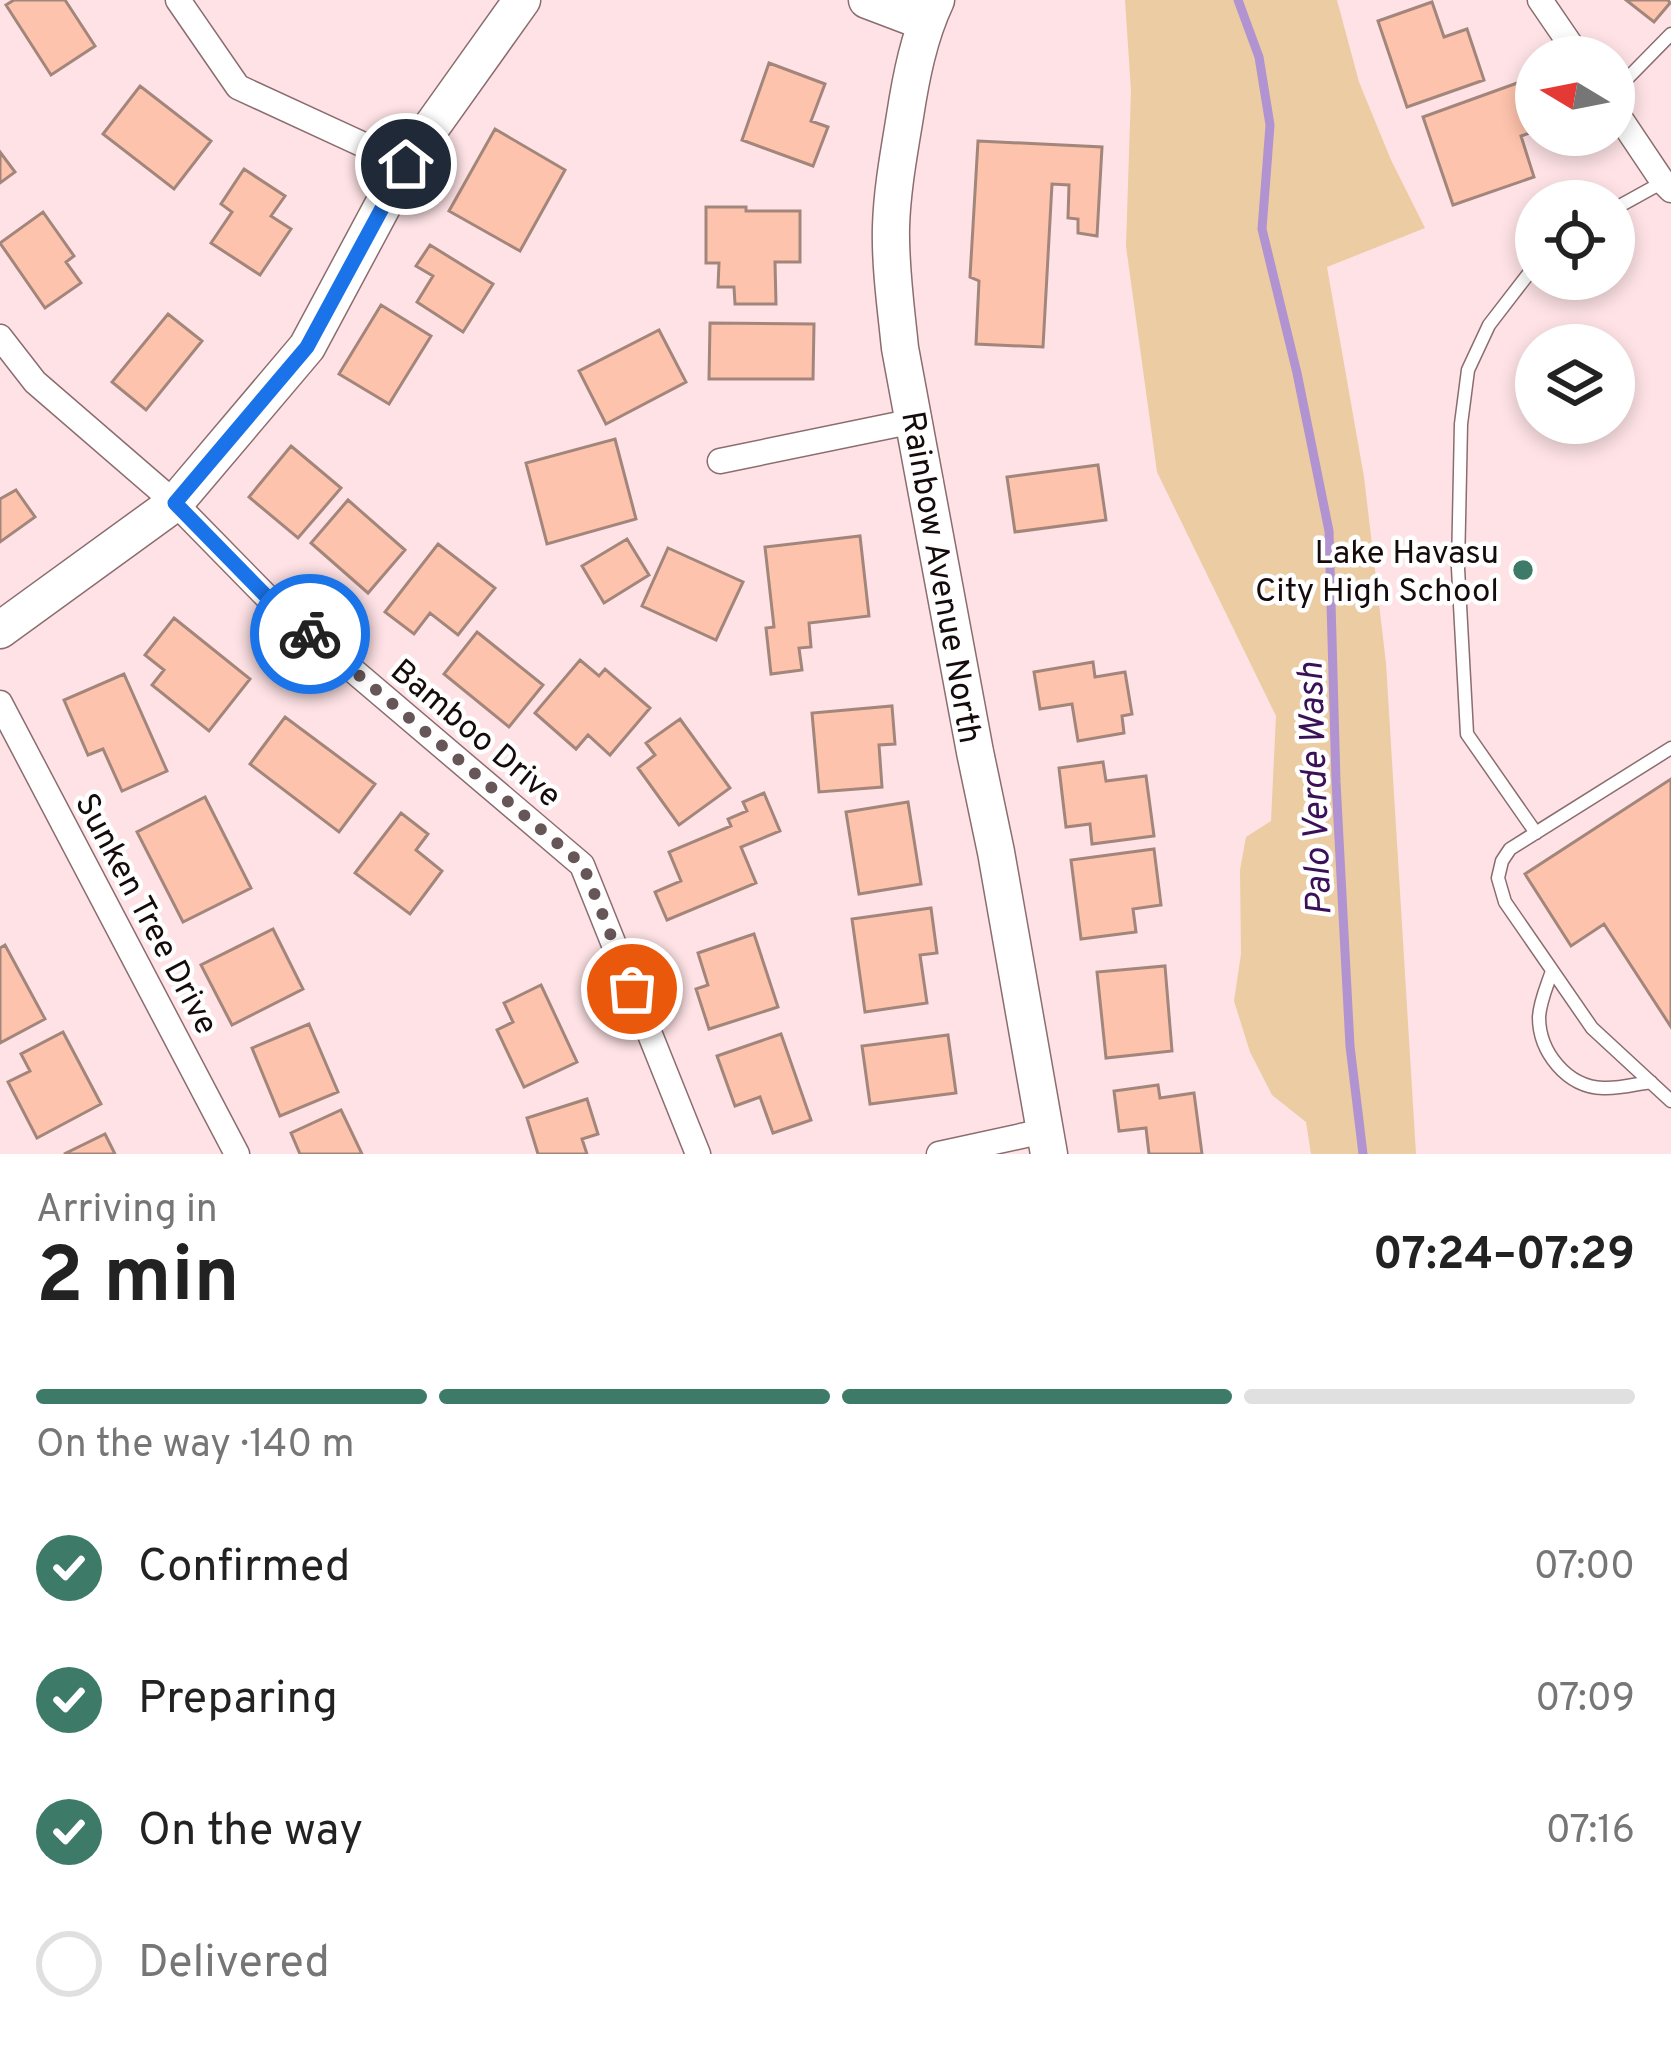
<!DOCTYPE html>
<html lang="en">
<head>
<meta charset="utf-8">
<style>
	body { margin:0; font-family:Overpass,sans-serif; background:#f2f2f2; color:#222; height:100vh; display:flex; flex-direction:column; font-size:45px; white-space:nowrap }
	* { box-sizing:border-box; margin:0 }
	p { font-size:39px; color:#767676 }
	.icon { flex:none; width:66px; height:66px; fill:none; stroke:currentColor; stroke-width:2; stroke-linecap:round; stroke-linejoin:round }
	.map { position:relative; height:1154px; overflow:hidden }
	.details { display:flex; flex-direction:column; background:#fff; flex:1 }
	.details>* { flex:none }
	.needle { width:78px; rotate:280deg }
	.fabs { position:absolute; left:1515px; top:36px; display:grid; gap:24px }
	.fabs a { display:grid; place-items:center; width:120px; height:120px; border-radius:50%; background:#fff; box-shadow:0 6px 18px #0003; font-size:60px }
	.pin { position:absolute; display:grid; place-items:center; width:102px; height:102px; color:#fff; margin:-51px; border:6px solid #fff; border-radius:50%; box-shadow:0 3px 12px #0007 }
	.courier { position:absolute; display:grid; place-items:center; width:120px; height:120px; margin:-60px; border:9px solid #1a73e8; border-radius:50%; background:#fff; color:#222; box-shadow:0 3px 15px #0007 }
	.summary em { font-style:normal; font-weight:700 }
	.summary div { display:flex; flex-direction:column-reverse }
	.summary { display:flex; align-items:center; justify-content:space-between; height:204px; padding:0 36px }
	h1 { font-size:78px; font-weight:700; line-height:90px }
	.bar { display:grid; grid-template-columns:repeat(4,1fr); gap:18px 12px; align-content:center; height:144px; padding:0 36px }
	.bar i { height:15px; border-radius:9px; background:#e0e0e0 }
	.bar .current { background:#3d7b68 }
	.bar p { grid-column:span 4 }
	ol { padding:0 36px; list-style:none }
	li { display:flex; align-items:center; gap:36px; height:132px }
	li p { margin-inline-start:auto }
	li .icon { padding:12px; border-radius:50%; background:#3d7b68; color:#fff; stroke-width:4 }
	li:last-child { color:#767676 }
	li i { width:66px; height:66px; border:6px solid #e0e0e0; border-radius:50% }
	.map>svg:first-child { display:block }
</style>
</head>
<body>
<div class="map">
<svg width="1671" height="1154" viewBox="0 0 1671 1154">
	<rect width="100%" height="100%" fill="#fee2e5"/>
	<!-- green -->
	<path fill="#ebcca3" d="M1125,0H1337L1359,82L1391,160L1425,228L1327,267L1364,477L1386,663L1416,1154H1311L1306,1122L1272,1095L1250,1052L1234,1001L1241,954L1240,870L1246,837L1271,821L1276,716L1157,472L1126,246L1131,91Z"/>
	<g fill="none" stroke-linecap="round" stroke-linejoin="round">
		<!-- stream -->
		<path stroke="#b093d0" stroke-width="9" d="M1238,0L1259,57L1270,125L1262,229L1297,373L1329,531L1336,782L1350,1046L1363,1154"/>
	</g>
	<!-- building -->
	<path fill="#fec3ac" stroke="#a3867b" stroke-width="3" d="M14,0H65L95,46L51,75L6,5Z
		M1626,0H1668L1670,3L1654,22Z
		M1432,2L1444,37L1467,29L1484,80L1407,107L1378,21Z
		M769,63L825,84L811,121L828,127L813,166L742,140Z
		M1520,82L1536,127V131L1521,136L1534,177L1453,205L1423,117Z
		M140,86L211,141L174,189L103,134Z
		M495,129L565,170L520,251L449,211Z
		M978,141L1102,147L1097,236L1078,233V219L1068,218L1069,185L1052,184L1043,347L976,344L979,281L970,277Z
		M0,152L15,172L0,183Z
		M244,169L285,196L271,216L291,229L260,275L211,243L232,212L221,204Z
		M706,207H746V211H800V262H775L776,304H735L734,287H718L719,263H706Z
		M43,212L74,256L66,262L81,283L45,308L0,243Z
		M430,245L493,284L463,332L417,302L433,276L416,266Z
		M381,305L431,336L389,404L339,374Z
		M168,314L202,341L146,410L112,382Z
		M710,323L814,324L813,379H709Z
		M659,330L686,382L606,424L579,371Z
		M615,439L636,519L547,544L526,463Z
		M291,446L341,488L298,538L249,497Z
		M1098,465L1106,520L1015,532L1007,477Z
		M16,490L35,517L0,542V499Z
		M348,500L405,550L368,593L311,543Z
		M860,536L869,616L809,623L811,647L799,648L802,670L771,674L766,628L774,627L765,547Z
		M627,539L649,575L604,603L582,566Z
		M438,544L495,588L458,635L430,613L414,634L385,612Z
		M668,548L743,582L716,640L642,606Z
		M174,618L250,679L209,731L152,685L164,670L145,655Z
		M477,632L543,685L509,727L444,674Z
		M580,660L599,676L605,669L650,708L610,755L588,735L576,749L535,713Z
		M1093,662L1095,677L1125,672L1132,714L1122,716L1124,733L1078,741L1072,704L1040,709L1034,672Z
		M124,674L167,771L122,791L103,749L88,755L64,700Z
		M892,706L895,744L879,745L882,787L819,792L812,713Z
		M285,717L375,784L339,832L250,764Z
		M680,719L730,788L679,825L638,768L655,755L646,743Z
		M1103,762L1106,781L1146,776L1154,836L1092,844L1090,824L1066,827L1059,768Z
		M1671,779V1027L1604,924L1571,946L1525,874Z
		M764,793L780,831L741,847L756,883L667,920L655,892L681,881L669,852L731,826L728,819L747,811L743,802Z
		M205,797L251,888L183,922L137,832Z
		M908,802L921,884L859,894L846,812Z
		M401,813L428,834L416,850L442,871L410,914L355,873Z
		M1154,849L1161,905L1133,909L1136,932L1081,939L1071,860Z
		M931,908L937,953L920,955L927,1003L865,1012L852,919Z
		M273,929L303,989L232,1025L201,965Z
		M754,934L778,1007L709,1029L696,989L708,985L698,953Z
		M5,945L45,1019L0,1043V948Z
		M1165,966L1172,1051L1106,1058L1097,972Z
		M541,985L577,1062L524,1087L497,1030L513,1022L504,1003Z
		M309,1024L338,1092L280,1116L252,1048Z
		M63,1032L101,1104L37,1138L8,1082L30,1071L21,1054Z
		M781,1034L811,1120L773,1133L760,1097L735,1106L717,1056Z
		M948,1035L956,1093L870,1104L862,1046Z
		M1158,1085L1160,1098L1194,1093L1202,1154H1149L1146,1128L1119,1131L1114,1091Z
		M587,1099L598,1134L582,1139L587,1154H538L527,1118Z
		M341,1110L362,1154H300L291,1133Z
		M105,1134L115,1154H64Z"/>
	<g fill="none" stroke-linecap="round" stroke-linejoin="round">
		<!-- lane casing -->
		<g stroke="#8b6d70" stroke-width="15">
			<path id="lane" d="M1614,92L1671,34
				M1614,209L1663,182
				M1536,264L1489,325L1468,370L1461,424L1458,568L1467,734L1536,833
				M1671,748L1510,849L1502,861L1498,878L1505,902L1592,1028L1671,1101
				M1552,971C1547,986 1540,1001 1539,1017C1539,1052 1567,1087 1603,1088C1619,1089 1636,1084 1651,1082"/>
		</g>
		<!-- street casing -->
		<g stroke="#8b6d70" stroke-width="27">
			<path id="street" d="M178,0L238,87L405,164
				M1540,0L1579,57
				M1614,109L1663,182L1671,190
				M0,337L35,382L175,503L269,599L582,865L698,1154
				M720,461L914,421
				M0,703L237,1154
				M939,1154L1044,1131"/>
		</g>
		<!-- secondary casing -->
		<g stroke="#8b6d70" stroke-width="39">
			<path id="secondary" d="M867,0L925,22
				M936,0C919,36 911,77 905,116C899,153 892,190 891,227C890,267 896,308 900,348L975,752L996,852L1049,1154
				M0,630L175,503L307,347L405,164L522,0"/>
		</g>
		<!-- lane -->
		<use href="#lane" stroke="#fff" stroke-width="12"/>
		<!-- street -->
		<use href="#street" stroke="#fff" stroke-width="24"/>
		<!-- secondary -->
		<use href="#secondary" stroke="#fff" stroke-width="36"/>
	</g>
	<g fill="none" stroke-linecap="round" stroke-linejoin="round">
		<!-- done -->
		<path stroke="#675658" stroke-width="12" stroke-dasharray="0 21.6" d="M310,634L583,865L632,989"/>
		<!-- route -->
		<path stroke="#1a73e8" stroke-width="15" d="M310,634L269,599L175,503L307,347L406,164"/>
	</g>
	<!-- markers -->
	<circle fill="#3d7b68" stroke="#fff" stroke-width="4.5" cx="1523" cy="570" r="12"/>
	<g text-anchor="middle" stroke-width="9" stroke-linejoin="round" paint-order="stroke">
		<!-- poi labels -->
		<g font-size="33" fill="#150b0c" stroke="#fff" text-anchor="end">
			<text x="1499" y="563">Lake Havasu<tspan x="1499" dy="38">City High School</tspan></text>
		</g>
		<!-- street labels -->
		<g font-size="33" fill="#150b0c" stroke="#fff">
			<text transform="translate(943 577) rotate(80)" y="12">Rainbow Avenue North</text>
			<text transform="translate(477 732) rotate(40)" y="12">Bamboo Drive</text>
			<text transform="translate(148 913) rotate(62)" y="12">Sunken Tree Drive</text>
		</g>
		<!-- water labels -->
		<g font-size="36" font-style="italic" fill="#3a1058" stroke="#fff">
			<text transform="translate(1313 789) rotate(-92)" y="13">Palo Verde Wash</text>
		</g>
	</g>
</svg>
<div class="fabs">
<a><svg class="needle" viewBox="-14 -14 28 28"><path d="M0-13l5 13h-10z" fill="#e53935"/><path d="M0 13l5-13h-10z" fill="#767676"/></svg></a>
<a><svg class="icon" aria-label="locate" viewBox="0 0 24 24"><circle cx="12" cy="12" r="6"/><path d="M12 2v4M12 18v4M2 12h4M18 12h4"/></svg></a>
<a><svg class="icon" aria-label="layers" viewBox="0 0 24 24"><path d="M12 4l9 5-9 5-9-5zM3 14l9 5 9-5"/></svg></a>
</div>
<div class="pin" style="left:632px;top:989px;background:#ea580c"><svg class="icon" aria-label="bag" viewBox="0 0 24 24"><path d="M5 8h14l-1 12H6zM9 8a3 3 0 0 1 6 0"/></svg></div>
<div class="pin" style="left:406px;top:164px;background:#1f2937"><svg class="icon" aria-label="home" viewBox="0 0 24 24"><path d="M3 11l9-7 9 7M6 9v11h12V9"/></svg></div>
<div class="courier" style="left:310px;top:634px"><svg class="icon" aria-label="bike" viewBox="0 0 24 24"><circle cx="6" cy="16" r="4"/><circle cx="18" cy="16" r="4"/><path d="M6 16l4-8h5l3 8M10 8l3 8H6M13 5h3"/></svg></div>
</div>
<section class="details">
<div class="summary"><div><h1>2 min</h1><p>Arriving in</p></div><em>07:24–07:29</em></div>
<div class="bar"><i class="current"></i><i class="current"></i><i class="current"></i><i></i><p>On the way · 140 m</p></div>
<ol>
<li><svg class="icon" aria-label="check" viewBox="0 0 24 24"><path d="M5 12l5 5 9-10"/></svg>Confirmed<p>07:00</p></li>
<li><svg class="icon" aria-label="check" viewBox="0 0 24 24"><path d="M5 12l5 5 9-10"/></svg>Preparing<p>07:09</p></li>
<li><svg class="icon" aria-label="check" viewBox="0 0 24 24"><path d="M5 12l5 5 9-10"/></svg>On the way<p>07:16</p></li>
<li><i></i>Delivered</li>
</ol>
</section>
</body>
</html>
